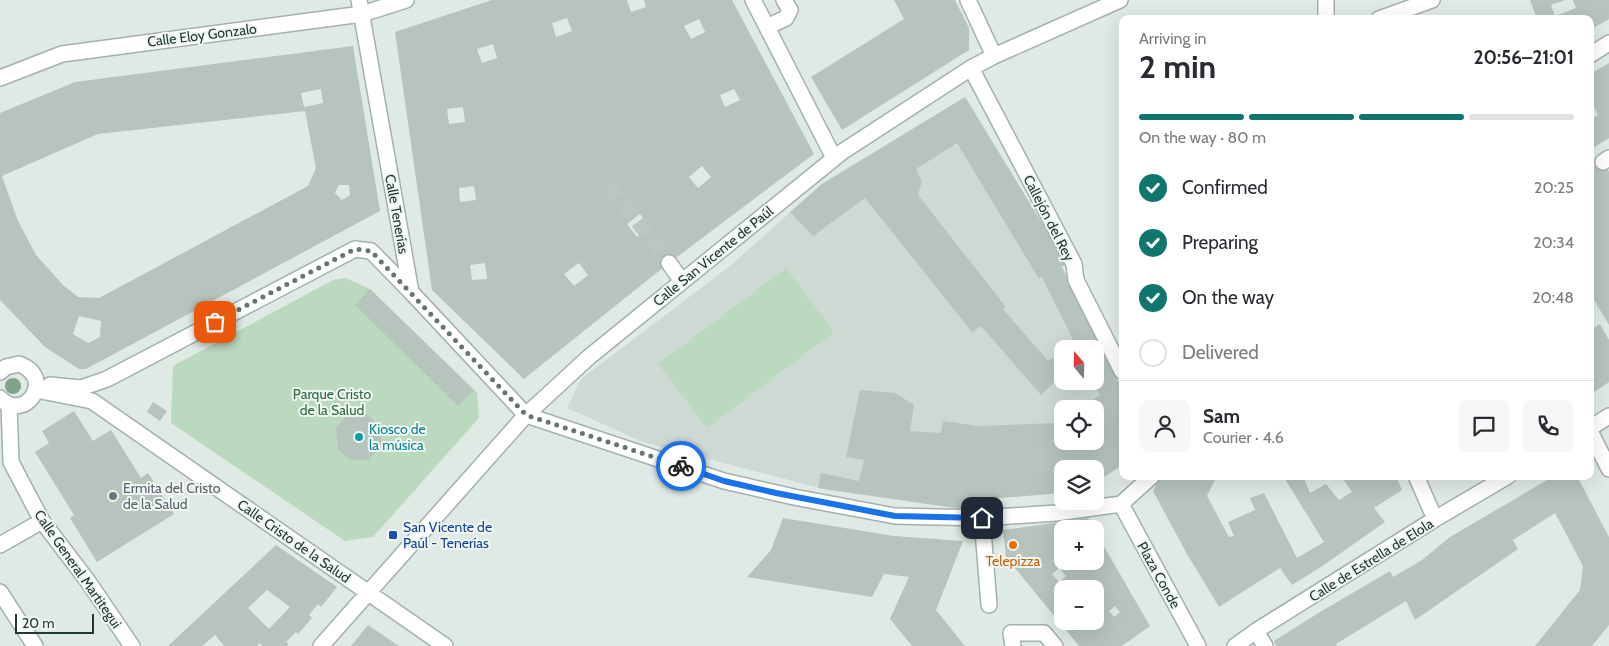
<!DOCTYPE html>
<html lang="en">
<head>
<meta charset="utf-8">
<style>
	body { margin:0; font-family:Cabin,sans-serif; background:#f7f7f7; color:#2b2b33; height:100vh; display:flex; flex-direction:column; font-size:19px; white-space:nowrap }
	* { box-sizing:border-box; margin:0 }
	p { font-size:16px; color:#7c7c81 }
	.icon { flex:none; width:28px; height:28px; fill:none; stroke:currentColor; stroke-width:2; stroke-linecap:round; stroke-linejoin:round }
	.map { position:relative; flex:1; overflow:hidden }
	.details { position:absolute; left:1119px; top:15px; width:475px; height:465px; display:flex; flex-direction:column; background:#fff; border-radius:10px; box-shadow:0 5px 20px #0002 }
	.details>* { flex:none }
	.needle { width:32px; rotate:341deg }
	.fabs { position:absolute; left:1054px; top:340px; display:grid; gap:10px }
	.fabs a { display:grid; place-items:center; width:50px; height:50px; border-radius:10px; background:#fff; box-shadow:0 5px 20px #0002; font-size:25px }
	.scale { position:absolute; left:15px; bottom:12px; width:79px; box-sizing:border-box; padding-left:5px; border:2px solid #23382f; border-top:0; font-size:14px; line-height:18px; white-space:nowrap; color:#23382f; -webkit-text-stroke:4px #f0f7f3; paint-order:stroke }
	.pin { position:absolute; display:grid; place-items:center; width:42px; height:42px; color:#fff; margin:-21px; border-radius:10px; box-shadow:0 2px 8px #0006 }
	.courier { position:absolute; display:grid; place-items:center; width:50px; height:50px; margin:-25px; border:4px solid #1a73e8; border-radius:50%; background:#fff; color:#222; box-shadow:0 1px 6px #0007 }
	.headline em { font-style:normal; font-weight:700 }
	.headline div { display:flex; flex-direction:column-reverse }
	.headline { display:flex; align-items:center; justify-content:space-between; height:85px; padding:0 20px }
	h1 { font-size:32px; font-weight:700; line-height:38px }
	.bar { display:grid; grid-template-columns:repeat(4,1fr); gap:8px 5px; align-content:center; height:60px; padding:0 20px }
	.bar i { height:6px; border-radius:4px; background:#e1e1e2 }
	.bar .active { background:#0f766e }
	.bar p { grid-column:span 4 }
	.line { display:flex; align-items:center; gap:12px; padding:0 20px; border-top:1px solid #e1e1e2 }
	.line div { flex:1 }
	.round { display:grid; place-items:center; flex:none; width:52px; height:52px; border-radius:10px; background:#f7f7f7 }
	ol { padding:0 20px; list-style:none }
	li { display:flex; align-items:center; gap:15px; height:55px }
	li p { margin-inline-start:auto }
	li .icon { padding:5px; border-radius:50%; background:#0f766e; color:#fff; stroke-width:4 }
	li:last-child { color:#7c7c81 }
	li i { width:28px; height:28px; border:2px solid #e1e1e2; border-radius:50% }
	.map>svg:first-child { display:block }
</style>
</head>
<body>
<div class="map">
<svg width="1609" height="646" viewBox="0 0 1609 646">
	<rect width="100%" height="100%" fill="#e0eae4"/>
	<!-- built -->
	<path fill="#cfd9d3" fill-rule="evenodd" d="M965,97L1067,264L1062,267L1122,389V465L1095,483V469H1062V493L976,500V511L827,490L643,442L567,408L581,379L730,266L822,184ZM1062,349H1095V381H1062ZM1062,409H1095V441H1062Z"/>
	<!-- green -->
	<path fill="#bbd9bf" d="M786,268L834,332L707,428L658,364Z
		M346,278L370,289L474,390L477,393L479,418L373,537L345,541L171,423L173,366L333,280Z"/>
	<!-- building -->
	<path fill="#b6c4bd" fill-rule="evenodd" d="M492,0H627L631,12L646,7L644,0H732L814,154L669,263L524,379L432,290L395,32ZM567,18L572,31L556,37L552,23ZM699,19L705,32L691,39L684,26ZM493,44L497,58L482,63L477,49ZM734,89L740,100L725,107L720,95ZM463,107L465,122L449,124L447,109ZM702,166L711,177L698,188L689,177ZM474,186L476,200L460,202L459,188ZM640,214L650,227L637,237L627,224ZM485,263L487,279L472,280L470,265ZM579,263L588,275L574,286L564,274Z
		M894,0H955L969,28V50L842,130L811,77L904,19Z
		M1530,0H1565L1551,5L1555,16L1576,8L1573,0H1609V19L1590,30V19H1537Z
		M353,46L380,211L86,369H79L45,347L0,300V113L75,82ZM321,89L323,103L304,107L301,93ZM305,111L316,168L308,186L99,298L78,297L63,285L36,255L18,221L2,176L98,134ZM339,185H349L350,195L342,200L335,193ZM79,316L101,321L100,337L88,343L73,334Z
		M1609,63V138L1590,150V120L1598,115L1592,102L1590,103V74Z
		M965,97L1067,264L1055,270L1062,267L1122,389V465L1095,483V469H1062V493L976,500V511L818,488L821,473L859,481L864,460L846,457L860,390L895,393L914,405L910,431L941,433L943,421L980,426L1057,423L1062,420V441H1095V409H1079L1100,395L1093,381H1095V349H1071L1076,346L1042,277L1039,279L957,143L916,169L922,181L918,195L1006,307L1003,309L1048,361L1062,353V374L1041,395L981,326L972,332L865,198L813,236L790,212L822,184Z
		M1603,162L1609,172V325L1590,293V169Z
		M370,289L474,390L458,406L355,305Z
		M1600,324L1609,340V382L1590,395V330Z
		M153,402L167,411L160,421L147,412Z
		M74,411L93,441L111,430L141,478L148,473L174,514L97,562L70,518L74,515L35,452L49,443L42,431Z
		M348,414H367L381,428V445L369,460H350L338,449L336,428Z
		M1161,476H1217L1207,496L1229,537L1234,536L1228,522L1255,510L1250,498L1264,493L1297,558L1324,542L1283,476H1303L1310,493L1326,484L1339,500L1352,492L1341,476H1396L1402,490L1374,508L1385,522L1321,567L1292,585L1280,568L1219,607L1187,554L1153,491Z
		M1554,476H1577L1609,537V625L1592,646H1535L1580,590L1583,566L1555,513L1513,540L1518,549L1415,620L1406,601L1336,644L1337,646H1276L1274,641L1320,612L1390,571L1393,577L1422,560L1450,537Z
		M783,518L894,536L963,541L936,610L965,646H912L890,619L909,577L884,574L872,597L747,577L771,550Z
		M1088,518L1094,529H1062V561H1076L1079,566L1085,561H1095V531L1150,626L1122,646H1079L1006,557L1003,530ZM1059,568L1066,576L1059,582L1052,574ZM1062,589H1095V621H1062ZM1115,606L1120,612L1114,617L1109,611ZM1100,618L1104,625L1098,629L1093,623Z
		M276,545L337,587L321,607L318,604L309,615L312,618L298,634L296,632L286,642L289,644L287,646H262L260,643L257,646H224L215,635L202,646H168ZM267,590L290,607L269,629L248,608Z
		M368,625L399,646H351Z"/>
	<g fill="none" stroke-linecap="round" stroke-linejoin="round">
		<!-- minor-tunnel -->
		<path stroke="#bac6c0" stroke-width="15" stroke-dasharray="15 8" stroke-linecap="butt" d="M610,185L669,263"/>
		<!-- minor casing -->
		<g stroke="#a4b1aa" stroke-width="18">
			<path id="minor" d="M359,0L411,292L526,415L724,481L794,497L895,516L982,518L1056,513L1121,504
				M753,0L834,158
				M968,0L994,56
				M1326,0V19
				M1379,19L1432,0
				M767,27L786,18L790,10L784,0
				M1590,55L1609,43
				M971,68L1074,264L1076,280L1122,371
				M0,78L62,54L362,14L406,0
				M1603,162L1609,158
				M669,263L682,281
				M0,372L6,367L19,364C57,378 24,424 0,398
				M50,385L81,388L107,379L355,249L371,251L411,292
				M36,390L92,401L445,646
				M9,405L11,462L42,521L87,580L132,646
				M1590,428L1609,416
				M1590,431L1609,469
				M1416,476L1435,519
				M1121,504L1198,646
				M1121,504L1152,476
				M982,518L989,605
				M0,545L42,521
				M0,592L35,646
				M1256,631L1265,646
				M321,646L526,415L589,357L842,152L971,68L994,56L1120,0
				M1013,646L1011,633H1044L1055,646
				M1235,646L1256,631L1435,519L1508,476"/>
		</g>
		<!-- minor -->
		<use href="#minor" stroke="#fff" stroke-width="15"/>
	</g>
	<!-- trees -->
	<circle fill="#80a489" cx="13" cy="386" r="8"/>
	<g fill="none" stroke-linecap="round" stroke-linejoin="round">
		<!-- done -->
		<path stroke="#65766e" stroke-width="5" stroke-dasharray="0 9" d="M215,322L355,249L371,251L526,415L681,466"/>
		<!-- route -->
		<path stroke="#1a73e8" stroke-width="6" d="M681,466L724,481L776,493L895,516L982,518"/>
	</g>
	<!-- markers -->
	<circle fill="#0f9aa8" stroke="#f0f7f3" stroke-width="2" cx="359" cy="437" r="5"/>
	<circle fill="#6b7280" stroke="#f0f7f3" stroke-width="2" cx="113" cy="496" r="5"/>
	<rect fill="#1a4fb4" stroke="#f0f7f3" stroke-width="2" x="388" y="530" width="10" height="10" rx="2.5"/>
	<circle fill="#e8710a" stroke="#f0f7f3" stroke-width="2" cx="1013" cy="545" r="5"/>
	<g text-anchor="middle" stroke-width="4" stroke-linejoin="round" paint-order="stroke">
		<!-- street labels -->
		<g font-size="14" fill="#23382f" stroke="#f0f7f3">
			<text transform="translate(202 35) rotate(-7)" y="5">Calle Eloy Gonzalo</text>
			<text transform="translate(397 214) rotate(80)" y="5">Calle Tenerías</text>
			<text transform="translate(1049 218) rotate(63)" y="5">Callejón del Rey</text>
			<text transform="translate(713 256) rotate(-39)" y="5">Calle San Vicente de Paúl</text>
			<text transform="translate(294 541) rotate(35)" y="5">Calle Cristo de la Salud</text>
			<text transform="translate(1371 560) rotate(-32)" y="5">Calle de Estrella de Elola</text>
			<text transform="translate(78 569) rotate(55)" y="5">Calle General Martitegui</text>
			<text transform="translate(1159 575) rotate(61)" y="5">Plaza Conde</text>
		</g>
		<!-- park labels -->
		<g font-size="14" fill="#316b3f" stroke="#f0f7f3">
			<text x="332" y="399">Parque Cristo<tspan x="332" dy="16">de la Salud</tspan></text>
		</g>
		<!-- culture labels -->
		<g font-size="14" fill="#0d838f" stroke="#f0f7f3" text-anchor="start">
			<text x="369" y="434">Kiosco de<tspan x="369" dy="16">la música</tspan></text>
		</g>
		<!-- worship labels -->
		<g font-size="14" fill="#5b616d" stroke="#f0f7f3" text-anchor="start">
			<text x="123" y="493">Ermita del Cristo<tspan x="123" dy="16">de la Salud</tspan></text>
		</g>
		<!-- transit labels -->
		<g font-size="14" fill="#164399" stroke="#f0f7f3" text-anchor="start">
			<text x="403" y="532">San Vicente de<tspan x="403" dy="16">Paúl - Tenerías</tspan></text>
		</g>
		<!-- food labels -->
		<g font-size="14" fill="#c56008" stroke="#f0f7f3">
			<text x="1013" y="566">Telepizza</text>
		</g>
	</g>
</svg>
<div class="fabs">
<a><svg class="needle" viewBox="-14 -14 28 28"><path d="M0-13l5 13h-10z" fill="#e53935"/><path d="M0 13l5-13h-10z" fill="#7c7c81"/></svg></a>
<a><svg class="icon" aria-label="locate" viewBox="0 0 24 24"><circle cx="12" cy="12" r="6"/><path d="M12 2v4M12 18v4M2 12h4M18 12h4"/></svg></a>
<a><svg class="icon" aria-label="layers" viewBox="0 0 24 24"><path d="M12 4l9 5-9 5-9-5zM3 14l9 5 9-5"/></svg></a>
<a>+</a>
<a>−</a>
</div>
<div class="scale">20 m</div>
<div class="pin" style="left:215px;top:322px;background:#ea580c"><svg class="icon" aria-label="bag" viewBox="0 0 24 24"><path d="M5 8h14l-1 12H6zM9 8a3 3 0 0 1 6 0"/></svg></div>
<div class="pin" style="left:982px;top:518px;background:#1f2937"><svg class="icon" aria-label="home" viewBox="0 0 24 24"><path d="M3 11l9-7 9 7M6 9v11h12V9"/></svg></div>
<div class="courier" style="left:681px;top:466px"><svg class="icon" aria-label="bike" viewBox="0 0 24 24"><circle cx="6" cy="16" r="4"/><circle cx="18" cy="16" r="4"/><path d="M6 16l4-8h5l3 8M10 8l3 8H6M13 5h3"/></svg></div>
<section class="details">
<div class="headline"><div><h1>2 min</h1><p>Arriving in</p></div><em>20:56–21:01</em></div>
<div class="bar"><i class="active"></i><i class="active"></i><i class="active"></i><i></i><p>On the way · 80 m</p></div>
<ol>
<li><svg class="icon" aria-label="check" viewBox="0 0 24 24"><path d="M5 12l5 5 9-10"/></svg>Confirmed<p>20:25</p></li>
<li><svg class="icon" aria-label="check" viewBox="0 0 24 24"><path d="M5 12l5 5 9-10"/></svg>Preparing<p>20:34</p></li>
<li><svg class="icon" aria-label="check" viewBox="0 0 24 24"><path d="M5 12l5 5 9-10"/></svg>On the way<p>20:48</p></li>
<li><i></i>Delivered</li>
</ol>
<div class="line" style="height:90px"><a class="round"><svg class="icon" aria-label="person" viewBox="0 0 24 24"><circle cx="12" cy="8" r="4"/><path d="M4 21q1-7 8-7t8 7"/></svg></a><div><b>Sam</b><p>Courier · 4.6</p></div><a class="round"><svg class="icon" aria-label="chat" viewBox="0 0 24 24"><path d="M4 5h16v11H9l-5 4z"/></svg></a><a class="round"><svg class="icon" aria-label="phone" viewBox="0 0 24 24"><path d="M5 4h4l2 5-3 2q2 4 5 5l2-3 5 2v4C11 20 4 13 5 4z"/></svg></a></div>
</section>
</div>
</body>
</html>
